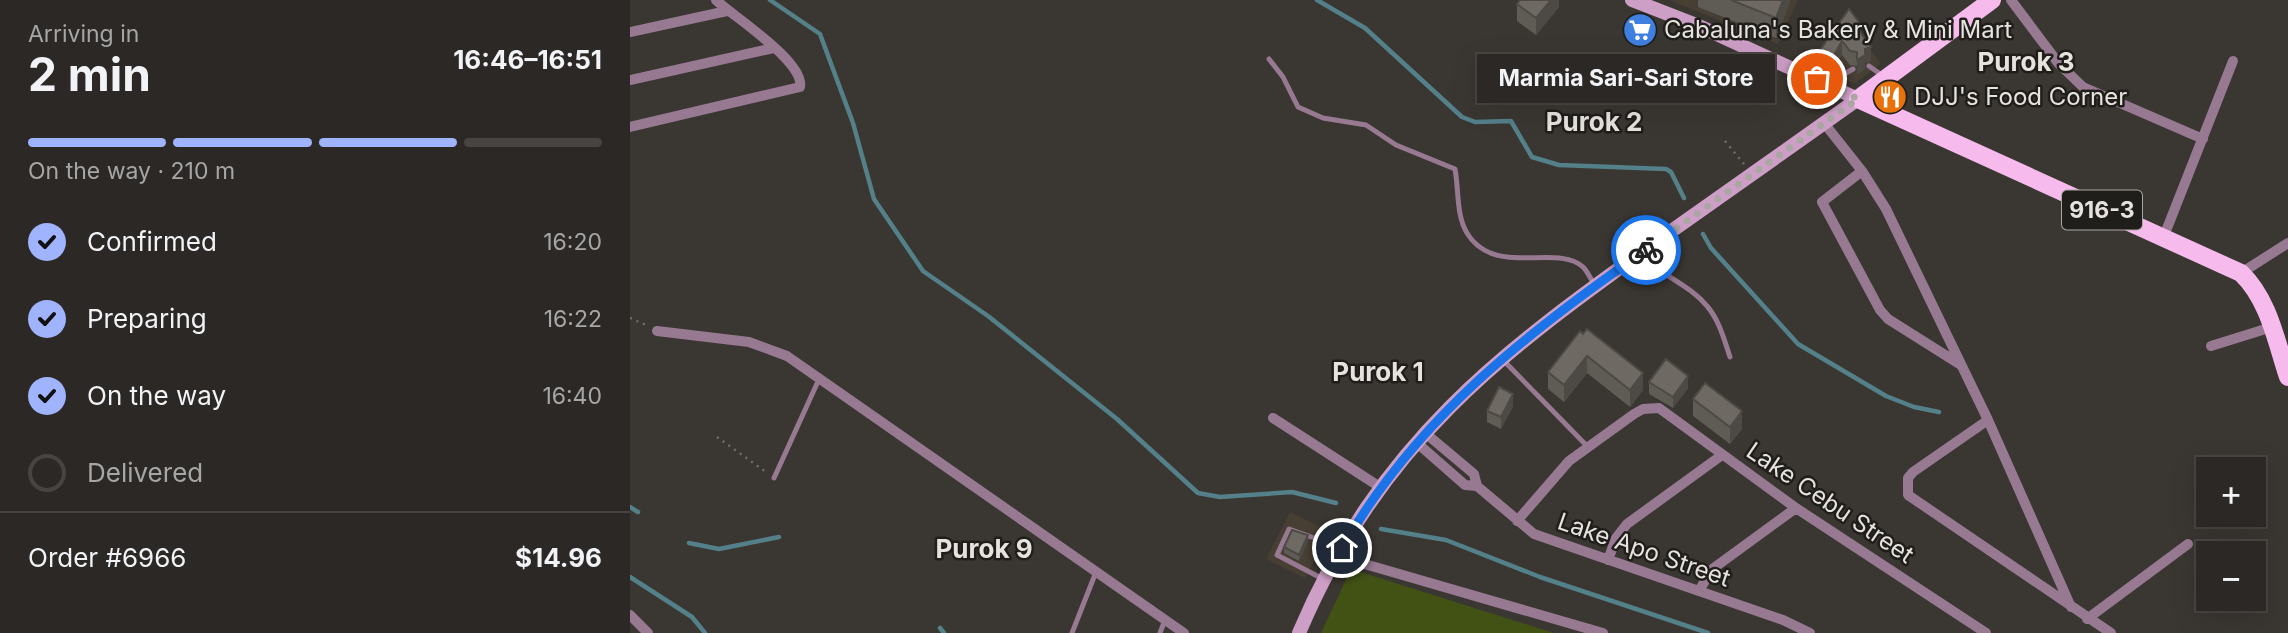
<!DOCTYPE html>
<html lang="en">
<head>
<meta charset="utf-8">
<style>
	body { margin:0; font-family:Inter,sans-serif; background:#34302d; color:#f1f3f6; height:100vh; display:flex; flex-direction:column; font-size:26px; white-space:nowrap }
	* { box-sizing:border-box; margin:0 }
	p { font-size:23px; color:#a6a6a7 }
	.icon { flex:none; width:38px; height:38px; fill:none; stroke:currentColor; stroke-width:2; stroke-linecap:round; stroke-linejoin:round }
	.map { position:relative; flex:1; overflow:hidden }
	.panel { display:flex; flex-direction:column; background:#2c2825; width:630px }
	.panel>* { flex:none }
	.buttons { position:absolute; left:1566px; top:457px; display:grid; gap:14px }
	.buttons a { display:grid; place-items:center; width:70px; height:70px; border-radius:0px; background:#2c2825; box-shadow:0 7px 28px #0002,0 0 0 2px #484442; font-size:35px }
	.pin { position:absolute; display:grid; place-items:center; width:60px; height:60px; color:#fff; margin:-30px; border:4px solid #fff; border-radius:50%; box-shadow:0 2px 7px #0007 }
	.courier { position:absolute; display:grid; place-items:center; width:70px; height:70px; margin:-35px; border:5px solid #1a73e8; border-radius:50%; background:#fff; color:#222; box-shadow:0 2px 9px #0007 }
	.bubble { position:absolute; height:49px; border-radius:0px; background:#2c2825; box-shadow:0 7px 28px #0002,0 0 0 2px #484442; font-size:23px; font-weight:700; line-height:49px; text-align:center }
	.head em { font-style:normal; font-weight:700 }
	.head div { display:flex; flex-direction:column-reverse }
	.head { display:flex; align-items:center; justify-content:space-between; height:119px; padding:0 28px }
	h1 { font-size:46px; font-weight:700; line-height:52px }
	.bar { display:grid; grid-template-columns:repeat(4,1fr); gap:10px 7px; align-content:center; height:84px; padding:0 28px }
	.bar i { height:9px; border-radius:5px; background:#484442 }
	.bar .active { background:#a0b3fd }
	.bar p { grid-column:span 4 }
	.line { display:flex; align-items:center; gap:18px; padding:0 28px; border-top:2px solid #484442 }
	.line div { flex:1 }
	ol { padding:0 28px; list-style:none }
	li { display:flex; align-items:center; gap:21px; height:77px }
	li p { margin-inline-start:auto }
	li .icon { padding:7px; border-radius:50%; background:#a0b3fd; color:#111; stroke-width:4 }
	li:last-child { color:#a6a6a7 }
	li i { width:38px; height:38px; border:4px solid #484442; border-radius:50% }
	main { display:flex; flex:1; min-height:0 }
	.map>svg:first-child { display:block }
</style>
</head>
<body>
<main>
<section class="panel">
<div class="head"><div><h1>2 min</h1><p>Arriving in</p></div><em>16:46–16:51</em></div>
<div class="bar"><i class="active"></i><i class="active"></i><i class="active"></i><i></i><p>On the way · 210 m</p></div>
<ol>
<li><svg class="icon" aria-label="check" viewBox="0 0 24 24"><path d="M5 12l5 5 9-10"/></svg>Confirmed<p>16:20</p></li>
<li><svg class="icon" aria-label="check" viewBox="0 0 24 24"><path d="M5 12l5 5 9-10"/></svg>Preparing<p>16:22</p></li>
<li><svg class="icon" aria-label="check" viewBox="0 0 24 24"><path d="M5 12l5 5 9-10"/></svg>On the way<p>16:40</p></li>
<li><i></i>Delivered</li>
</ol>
<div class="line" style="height:91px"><div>Order #6966</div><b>$14.96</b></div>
</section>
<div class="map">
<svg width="1658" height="633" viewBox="0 0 1658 633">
	<rect width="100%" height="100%" fill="#3a3631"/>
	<!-- built -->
	<path fill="#473f34" d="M1039,0H1168L1148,44Z
		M1220,20L1251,64L1224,84L1187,64Z
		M660,512L699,531L675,578L636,559Z"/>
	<!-- green -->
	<path fill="#425215" d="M721,569L924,633H691Z"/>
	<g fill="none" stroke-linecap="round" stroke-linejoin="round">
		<!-- stream -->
		<path stroke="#54808a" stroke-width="4.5" d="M140,0L190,34L223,123L244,199L293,271L358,316L487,419L568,493L590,497L662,492L706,503
			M687,0L735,28L832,117L845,122L881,121L902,157L929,165L1036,169L1041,172L1054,198
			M1073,234L1081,248L1168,344L1256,396L1284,407L1309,412
			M0,507L8,512
			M751,529L816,540L910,577L1078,633
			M59,543L89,549L149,537
			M0,577L62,617L75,633
			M310,628L314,633"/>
		<!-- path -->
		<path stroke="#716d68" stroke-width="2.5" stroke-dasharray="2 5" stroke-linecap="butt" d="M1095,141L1114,164
			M0,318L16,325
			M87,437L136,472"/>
		<!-- service -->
		<path stroke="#977992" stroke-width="5" d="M639,59L653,77L668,107L693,118L736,125L766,145L825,169C829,190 826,215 837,233C864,278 927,243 953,267C958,272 961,280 965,285
			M1239,66L1253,76
			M1199,83L1223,69
			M1010,253C1029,275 1059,284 1077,306C1089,320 1094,339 1100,357
			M874,361L958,447
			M144,478L190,377
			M693,579L647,555L659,529L712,548
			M442,633L466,572
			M530,633L535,620"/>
		<!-- minor -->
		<path stroke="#977992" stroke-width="10" d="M1381,0L1429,64L1453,87L1573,139
			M0,32L97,11
			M0,80L144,48
			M1194,123L1232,171L1256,209L1358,420L1441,607
			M0,127L170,87C175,62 104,17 86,0
			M1232,171L1192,202L1250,310L1258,319L1331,365
			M1534,236L1603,61
			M1611,273L1658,243
			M27,331L119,342L157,356L554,633
			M1581,346L1642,327
			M643,418L750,487
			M1358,420L1283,472L1278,478V495L1481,633
			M794,432L844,474L847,486
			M786,442L835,485L847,486L904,534L1153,620L1180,633
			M887,521L939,461L1004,414L1013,409L1029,408L1166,508L1356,633
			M707,556L973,633
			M978,560L986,538L997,524L1092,455
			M1069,591L1081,570L1166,508
			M0,615L18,633
			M1457,619L1558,544"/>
		<!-- secondary -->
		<path stroke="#cd9ec6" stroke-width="14" d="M669,633C750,442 870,353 1033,237C1099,191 1163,145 1228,99L1069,26L1002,0"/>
		<!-- primary -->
		<path stroke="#f6baed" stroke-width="18" d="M1362,0L1228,99L1611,273C1639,300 1646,341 1658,377"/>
	</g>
	<!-- wall -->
	<path fill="#5f5b55" d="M929,0V7L906,35L887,21V4Z
		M1068,0H1160V2L1146,38L1068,7Z
		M1231,34L1241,61L1235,62V69L1227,74V66L1220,65L1212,55L1203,71L1190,64V50Z
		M950,331L1013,390L1000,407L957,373L934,402L918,389V372Z
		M1019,382L1058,388L1043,408L1019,394Z
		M1063,399L1112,429L1100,444L1063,416Z
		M883,406L871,429L857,422V411Z
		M678,541L669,561L654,553V547Z"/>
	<!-- shaded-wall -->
	<path fill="#4d4a45" d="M921,0H929V7L906,35V18Z
		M1153,0H1160V2L1146,38V18Z
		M1212,41V55L1203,71V57Z
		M1241,47V61L1235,62V69L1227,74V60L1235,49Z
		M957,356V373L934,402V385Z
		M1013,373V390L1000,407V390Z
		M1058,376V388L1043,408V397Z
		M883,394V406L871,429V417Z
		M1112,411V429L1100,444V427Z
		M678,535V541L669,561V555Z"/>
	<!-- building -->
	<path fill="#6e6a63" stroke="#4d4a45" stroke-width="2" d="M890,0H921L906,18L887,4Z
		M1101,0H1153L1146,18Z
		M1219,9L1231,25L1227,28L1241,47L1235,49V55L1227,60V52L1220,51L1212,41L1203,57L1190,50Z
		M957,329L1013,373L1000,390L957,356L934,385L918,372L950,331L953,334Z
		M1036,359L1058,376L1043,397L1019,382Z
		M1075,383L1112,411L1100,427L1063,399Z
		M869,387L883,394L871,417L857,411Z
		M662,530L678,535L669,555L654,547Z"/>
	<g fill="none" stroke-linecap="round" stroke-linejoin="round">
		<!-- done -->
		<path stroke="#aaa6a2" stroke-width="7" stroke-dasharray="0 12.6" d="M1016,250L1228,99L1187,79"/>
		<!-- route -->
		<path stroke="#1a73e8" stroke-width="9" d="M712,548C786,419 896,333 1016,250"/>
	</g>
	<!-- icons -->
	<defs>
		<g id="supermarket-disc" transform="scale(1.75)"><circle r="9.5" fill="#3f7fe0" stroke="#201e1b"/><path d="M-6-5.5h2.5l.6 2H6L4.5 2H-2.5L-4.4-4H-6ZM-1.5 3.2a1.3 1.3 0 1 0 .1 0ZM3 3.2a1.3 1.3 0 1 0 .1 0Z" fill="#fff"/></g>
		<g id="restaurant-disc" transform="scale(1.75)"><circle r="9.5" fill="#e8710a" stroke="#201e1b"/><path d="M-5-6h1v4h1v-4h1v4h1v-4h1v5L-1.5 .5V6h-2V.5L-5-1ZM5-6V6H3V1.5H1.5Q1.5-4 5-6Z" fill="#fff"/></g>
	</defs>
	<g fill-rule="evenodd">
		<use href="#supermarket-disc" x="1010" y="30"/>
		<use href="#restaurant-disc" x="1260" y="97"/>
	</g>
	<g text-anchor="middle" stroke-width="5" stroke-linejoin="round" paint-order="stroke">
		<!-- shield labels -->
		<rect fill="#201e1b" stroke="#aba8a4" stroke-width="2" x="1432" y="190.5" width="80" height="39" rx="5"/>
		<g font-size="23" font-weight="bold" fill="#e6e3df">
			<text x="1472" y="218">916-3</text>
		</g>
		<!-- poi labels -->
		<g font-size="24" fill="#e6e3df" stroke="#201e1b" text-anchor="start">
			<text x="1034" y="38">Cabaluna's Bakery &amp; Mini Mart</text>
			<text x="1284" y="105">DJJ's Food Corner</text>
		</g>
		<!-- street labels -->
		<g font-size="24" fill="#e6e3df" stroke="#201e1b">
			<text transform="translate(1200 503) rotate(34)" y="8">Lake Cebu Street</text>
			<text transform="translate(1014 550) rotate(19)" y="8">Lake Apo Street</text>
		</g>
		<!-- neighbourhood labels -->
		<g font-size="26" font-weight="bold" fill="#e6e3df" stroke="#201e1b">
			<text x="1396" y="71">Purok 3</text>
			<text x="964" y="131">Purok 2</text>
			<text x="748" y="381">Purok 1</text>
			<text x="354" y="558">Purok 9</text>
		</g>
	</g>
</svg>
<div class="buttons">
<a>+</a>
<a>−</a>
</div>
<div class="pin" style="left:1187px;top:79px;background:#ea580c"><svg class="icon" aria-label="bag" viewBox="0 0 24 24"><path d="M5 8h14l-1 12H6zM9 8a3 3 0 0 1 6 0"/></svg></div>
<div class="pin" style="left:712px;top:548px;background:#1f2937"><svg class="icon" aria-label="home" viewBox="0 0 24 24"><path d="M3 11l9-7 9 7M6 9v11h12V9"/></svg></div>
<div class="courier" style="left:1016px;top:250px"><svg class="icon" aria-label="bike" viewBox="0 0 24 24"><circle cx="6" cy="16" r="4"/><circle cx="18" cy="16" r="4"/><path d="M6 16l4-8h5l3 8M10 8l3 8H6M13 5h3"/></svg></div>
<div class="bubble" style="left:847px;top:54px;width:298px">Marmia Sari-Sari Store</div>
</div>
</main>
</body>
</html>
